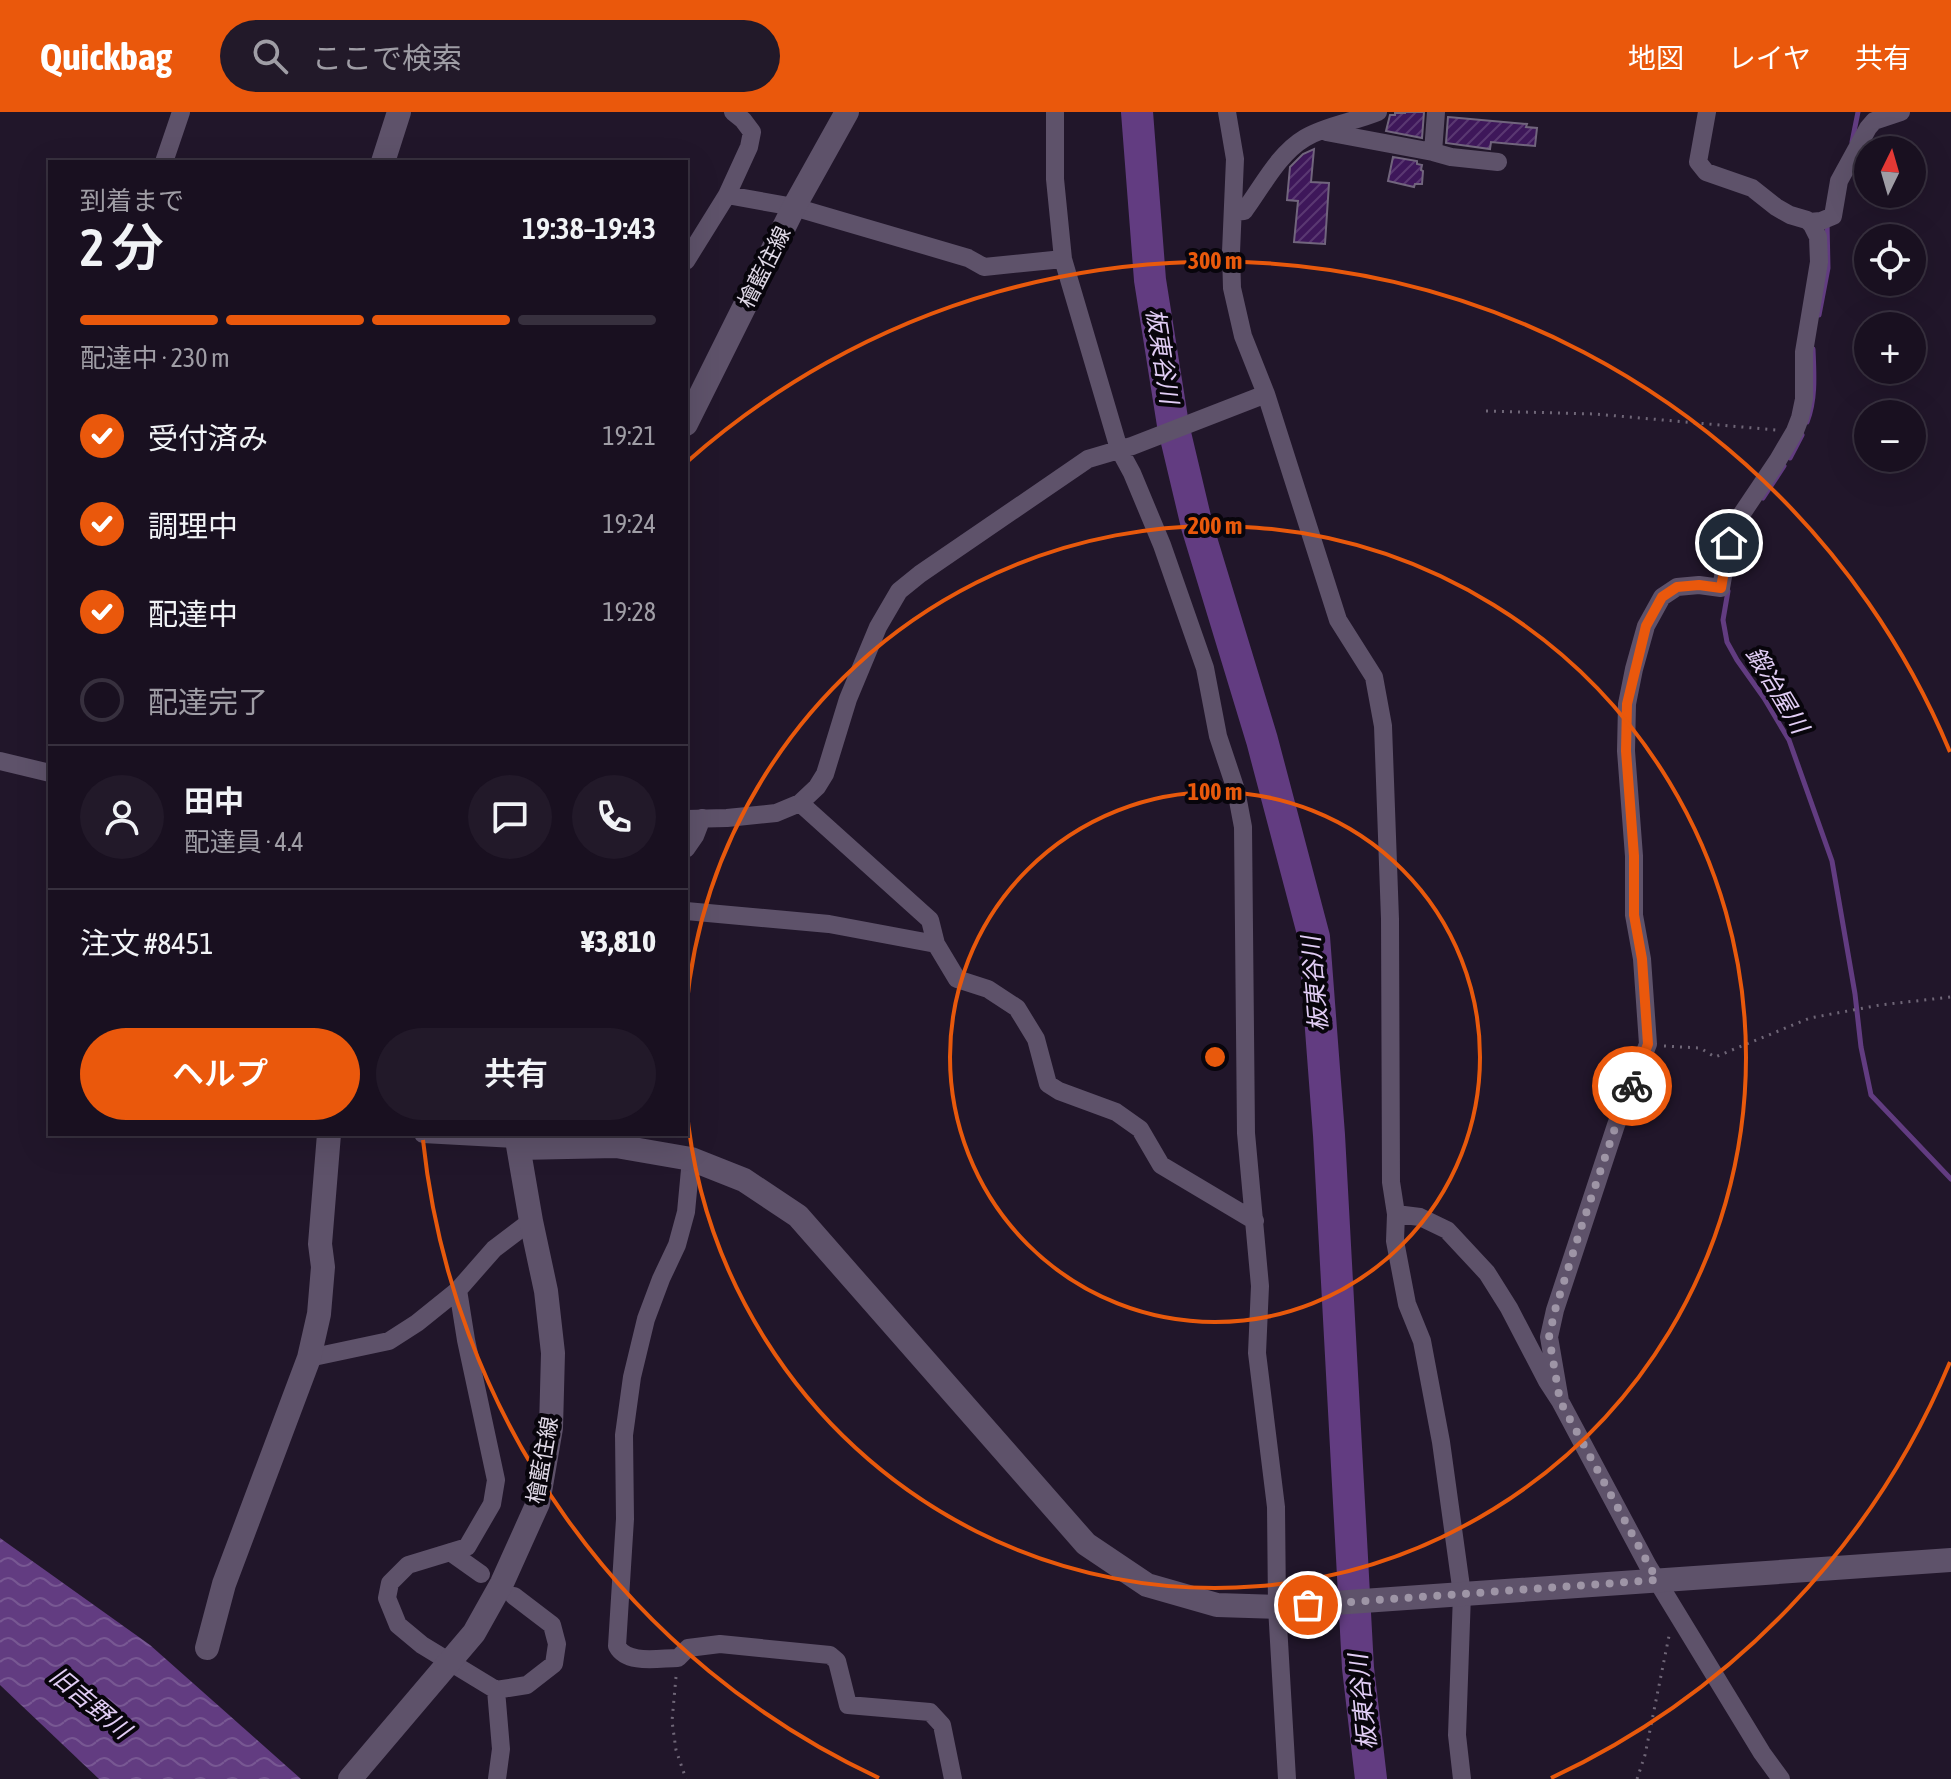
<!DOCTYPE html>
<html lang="ja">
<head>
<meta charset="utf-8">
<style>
	body { margin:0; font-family:"Asap Condensed","Noto Sans JP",sans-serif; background:#221929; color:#f1f3f6; height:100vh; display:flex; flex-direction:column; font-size:30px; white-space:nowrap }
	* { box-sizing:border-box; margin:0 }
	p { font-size:26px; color:#9f9da5 }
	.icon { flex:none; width:44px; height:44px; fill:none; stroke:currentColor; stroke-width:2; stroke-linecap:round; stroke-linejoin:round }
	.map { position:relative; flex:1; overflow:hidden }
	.drawer { position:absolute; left:48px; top:48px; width:640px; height:976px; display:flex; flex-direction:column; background:#191020; border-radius:0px; box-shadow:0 8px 32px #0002,0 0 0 2px #37303e }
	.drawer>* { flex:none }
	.needle { width:52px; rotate:5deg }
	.tools { position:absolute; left:1854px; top:24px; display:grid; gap:16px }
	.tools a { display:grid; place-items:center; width:72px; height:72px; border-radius:50%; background:#191020; box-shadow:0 8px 32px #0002,0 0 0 2px #37303e; font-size:40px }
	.pin { position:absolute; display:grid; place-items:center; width:68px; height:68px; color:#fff; margin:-34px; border:4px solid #fff; border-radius:50%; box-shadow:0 2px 8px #0007 }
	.courier { position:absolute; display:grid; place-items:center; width:80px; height:80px; margin:-40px; border:6px solid #ea580c; border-radius:50%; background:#fff; color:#222; box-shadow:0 2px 10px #0007 }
	.headline em { font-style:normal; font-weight:600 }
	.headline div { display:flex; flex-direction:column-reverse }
	.headline { display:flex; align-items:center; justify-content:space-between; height:136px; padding:0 32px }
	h1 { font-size:52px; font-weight:600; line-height:60px }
	.bar { display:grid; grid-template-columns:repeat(4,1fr); gap:12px 8px; align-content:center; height:96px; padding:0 32px }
	.bar i { height:10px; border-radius:6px; background:#37303e }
	.bar .on { background:#ea580c }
	.bar p { grid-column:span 4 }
	.line { display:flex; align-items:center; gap:20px; padding:0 32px; border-top:2px solid #37303e }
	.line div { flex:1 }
	.round { display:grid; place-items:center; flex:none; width:84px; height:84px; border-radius:42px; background:#221929 }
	ol { padding:0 32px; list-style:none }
	li { display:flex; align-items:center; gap:24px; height:88px }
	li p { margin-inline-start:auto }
	li .icon { padding:8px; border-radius:50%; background:#ea580c; color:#fff; stroke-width:4 }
	li:last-child { color:#9f9da5 }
	li i { width:44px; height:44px; border:4px solid #37303e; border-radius:50% }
	.action { display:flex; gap:16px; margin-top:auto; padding:16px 32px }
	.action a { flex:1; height:92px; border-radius:48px; background:#ea580c; color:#fff; font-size:32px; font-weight:600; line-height:92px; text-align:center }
	.action a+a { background:#221929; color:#f1f3f6 }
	header { display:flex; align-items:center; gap:48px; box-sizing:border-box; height:112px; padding:0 40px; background:#ea580c; color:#fff }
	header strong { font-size:38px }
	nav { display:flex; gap:44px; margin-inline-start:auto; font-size:28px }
	.search { width:560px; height:72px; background:#221929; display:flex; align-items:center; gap:20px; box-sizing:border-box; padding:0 28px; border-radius:44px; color:#9f9da5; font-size:30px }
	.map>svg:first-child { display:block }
</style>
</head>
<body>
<header>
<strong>Quickbag</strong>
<div class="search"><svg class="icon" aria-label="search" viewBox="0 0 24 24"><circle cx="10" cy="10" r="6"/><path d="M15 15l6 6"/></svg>ここで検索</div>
<nav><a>地図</a><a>レイヤ</a><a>共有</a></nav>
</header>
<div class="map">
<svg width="1951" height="1667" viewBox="0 0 1951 1667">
	<defs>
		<pattern id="water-waves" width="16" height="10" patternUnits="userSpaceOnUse" patternTransform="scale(2)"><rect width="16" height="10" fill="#623c81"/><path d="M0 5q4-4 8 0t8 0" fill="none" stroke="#785893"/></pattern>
		<pattern id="building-hatch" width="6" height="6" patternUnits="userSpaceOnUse" patternTransform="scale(2)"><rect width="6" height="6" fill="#3e175a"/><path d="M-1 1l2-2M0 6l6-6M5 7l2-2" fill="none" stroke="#5a3872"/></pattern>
	</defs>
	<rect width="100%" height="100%" fill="#21162a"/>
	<!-- water -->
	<path fill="url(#water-waves)" d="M0,1426L150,1533L301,1667H99L0,1573Z"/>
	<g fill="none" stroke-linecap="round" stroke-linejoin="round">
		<!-- stream -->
		<path stroke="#623c81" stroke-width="5" d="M1852,30L1858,0
			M1819,203L1828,156L1827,110
			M1807,310C1816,287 1814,261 1813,237
			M1790,346L1802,323
			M1763,386L1784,354
			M1734,450L1740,425
			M1728,479L1723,508L1727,530L1737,548L1764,586L1789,628L1832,749L1855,882L1861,935L1871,983L1951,1067"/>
		<!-- river -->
		<path stroke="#623c81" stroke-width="32" d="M1137,0L1150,168L1173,313L1197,414L1262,628L1314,825L1329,1023L1358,1556L1371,1667"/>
	</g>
	<!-- building -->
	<path fill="url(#building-hatch)" stroke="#71657d" stroke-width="2" d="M1405,0H1424L1422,26L1386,19L1390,3H1395V1H1405Z
		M1448,5L1527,12L1526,15L1537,16L1535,34L1491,30L1490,37L1446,31Z
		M1314,37L1311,70L1329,71L1325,132L1294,130L1298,89L1287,88L1290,55L1303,42Z
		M1393,45L1417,49V52L1422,53L1421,58L1423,59L1422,72H1415L1414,75L1388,69Z"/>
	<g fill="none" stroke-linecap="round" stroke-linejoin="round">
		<!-- path -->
		<path stroke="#6f6677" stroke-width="3" stroke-dasharray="2 6" stroke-linecap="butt" d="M1486,299L1595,302L1776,318
			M1664,934L1700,936L1715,945L1810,906L1880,893L1951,885
			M676,1565L672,1609L676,1638L686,1667
			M1637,1667L1645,1643L1669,1524"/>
		<!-- street -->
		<path stroke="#5e526a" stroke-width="18" d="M1055,0V67L1063,147L1119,337L1132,361L1162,433L1205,556L1218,624L1236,678L1243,715L1246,1021L1260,1174L1257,1241L1276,1395L1277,1495L1287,1667
			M1227,0L1235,47L1231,140L1232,176L1243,224L1266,282L1338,508L1374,565L1383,614L1390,807L1391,1070L1396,1102L1395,1129L1407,1192L1422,1229L1441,1330L1462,1482L1457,1623L1462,1667
			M1326,20L1433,40L1436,0
			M1433,40L1451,45L1498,50
			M164,50L181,0
			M727,83L794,95L968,146L984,155L1063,147
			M1233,100L1244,99C1262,75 1278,42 1305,26C1327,13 1354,10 1378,0
			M1809,110L1821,109L1833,104L1839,69L1868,16L1874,9L1901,0
			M686,149L727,83L749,35L752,20L743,8L733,0
			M0,649L50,661
			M800,691L930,808L936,832
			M686,707L727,706L776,701L800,691L817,675L825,662L848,587L878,515L899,479L920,462L1088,347L1132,334L1266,282
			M686,737L695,724L702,706
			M686,799L829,812L936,832L957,867L988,877L1017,896L1036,927L1048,972L1059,979L1116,1000L1140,1017L1161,1053L1255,1109
			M423,1022L517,1027
			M691,1047L686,1100L677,1133L661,1167L646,1207L632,1265L624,1323L625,1407L617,1534C627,1553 659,1546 678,1546L688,1536L720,1532L830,1543L837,1549L848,1593L930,1600L942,1613L953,1667
			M1396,1102L1420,1105L1447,1118L1487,1161L1509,1196L1547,1269L1560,1289L1648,1454L1762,1641L1781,1667
			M458,1178L466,1228L496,1368L492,1392L467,1435L408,1453L390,1471L387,1486L398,1513L422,1533L496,1578
			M309,1246L389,1229L417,1211L458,1178L494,1137L531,1109
			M1560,1289L1549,1225L1555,1198L1616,1013L1648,932L1642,847L1634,803V744L1626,639L1627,592L1634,557L1646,514L1662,485L1677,475L1699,473L1721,476L1729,431L1737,409L1778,348L1795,319L1800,306L1804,287V240L1819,150L1818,125L1812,113L1807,108L1790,103L1776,95L1752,76L1706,60L1698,50L1707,0
			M450,1440L481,1462
			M497,1667L501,1637L496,1578L527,1573L554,1552L557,1532L552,1513L514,1484"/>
		<!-- secondary -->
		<path stroke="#5e526a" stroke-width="24" d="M383,50L399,0
			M686,312L794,95L847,0
			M519,1036L616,1034L691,1047L744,1068L798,1104L1086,1432L1147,1473L1217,1493L1277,1495L1951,1448
			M207,1536L224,1472L309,1246L319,1202L323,1155L320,1132L329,1022
			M350,1667L474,1521L502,1471L538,1391L551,1316L553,1241L546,1179L531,1109L516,1022"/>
	</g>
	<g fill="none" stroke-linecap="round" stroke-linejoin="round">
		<!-- done -->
		<path stroke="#9e95a6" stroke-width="8" stroke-dasharray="0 14.4" d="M1308,1493L1657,1468L1560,1289L1549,1225L1555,1198L1580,1119L1616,1013L1632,974"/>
		<!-- route -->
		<path stroke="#ea580c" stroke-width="10" d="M1632,974L1648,932L1642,847L1634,803V744L1626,639L1627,592L1646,514L1662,485L1677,475L1699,473L1721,476L1729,431"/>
	</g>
	<!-- distance rings -->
	<g fill="none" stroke="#e8590c" stroke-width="4">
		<circle cx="1215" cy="945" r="265"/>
		<path d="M686 899A531 531 0 1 1 686 991"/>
		<path d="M1950 1250A796 796 0 0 1 1551 1666M879 1666A796 796 0 0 1 423 1028M688 349A796 796 0 0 1 1950 640"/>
	</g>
	<g text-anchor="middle" stroke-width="8" stroke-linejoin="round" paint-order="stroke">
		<!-- street labels -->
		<g font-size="22" fill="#e1dae8" stroke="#08050c">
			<text transform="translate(764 155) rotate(-63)" y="8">檜藍住線</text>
			<text transform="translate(542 1348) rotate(-80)" y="8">檜藍住線</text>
		</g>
		<!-- water labels -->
		<g font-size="24" font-style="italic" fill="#e2cef6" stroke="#08050c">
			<text transform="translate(1162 244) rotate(81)" y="8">板東谷川</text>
			<text transform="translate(1777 578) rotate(59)" y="8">鍛冶屋川</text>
			<text transform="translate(1315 872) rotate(-95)" y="8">板東谷川</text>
			<text transform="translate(1363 1590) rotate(-96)" y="8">板東谷川</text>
			<text transform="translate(90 1591) rotate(40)" y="8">旧吉野川</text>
		</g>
	</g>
	<circle cx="1215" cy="945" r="12" fill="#e8590c" stroke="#08050c" stroke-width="4"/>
	<g font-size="24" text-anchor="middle" font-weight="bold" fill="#e8590c" stroke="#08050c" stroke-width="8" stroke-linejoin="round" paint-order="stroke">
		<text x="1215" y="157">300 m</text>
		<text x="1215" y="422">200 m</text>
		<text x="1215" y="688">100 m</text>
	</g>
</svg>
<div class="tools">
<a><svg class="needle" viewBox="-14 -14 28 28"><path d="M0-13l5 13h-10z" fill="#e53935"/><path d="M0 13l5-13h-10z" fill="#9f9da5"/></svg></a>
<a><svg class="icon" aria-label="locate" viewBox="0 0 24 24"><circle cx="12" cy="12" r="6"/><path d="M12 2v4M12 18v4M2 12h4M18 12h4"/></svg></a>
<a>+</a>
<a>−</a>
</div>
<div class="pin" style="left:1308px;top:1493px;background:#ea580c"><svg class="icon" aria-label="bag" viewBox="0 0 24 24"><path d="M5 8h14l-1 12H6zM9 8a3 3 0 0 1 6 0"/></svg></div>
<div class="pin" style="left:1729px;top:431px;background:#1f2937"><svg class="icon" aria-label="home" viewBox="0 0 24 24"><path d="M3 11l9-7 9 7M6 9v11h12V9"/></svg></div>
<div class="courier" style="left:1632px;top:974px"><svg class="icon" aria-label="bike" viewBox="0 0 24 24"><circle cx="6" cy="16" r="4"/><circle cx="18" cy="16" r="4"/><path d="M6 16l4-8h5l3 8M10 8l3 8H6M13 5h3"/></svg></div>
<section class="drawer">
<div class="headline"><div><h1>2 分</h1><p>到着まで</p></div><em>19:38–19:43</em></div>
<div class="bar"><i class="on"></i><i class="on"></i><i class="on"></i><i></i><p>配達中 · 230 m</p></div>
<ol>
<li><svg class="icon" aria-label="check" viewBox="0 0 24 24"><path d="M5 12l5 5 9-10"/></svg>受付済み<p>19:21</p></li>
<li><svg class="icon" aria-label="check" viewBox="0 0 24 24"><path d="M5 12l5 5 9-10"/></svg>調理中<p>19:24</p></li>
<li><svg class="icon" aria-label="check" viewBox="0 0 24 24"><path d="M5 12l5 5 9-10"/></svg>配達中<p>19:28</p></li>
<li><i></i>配達完了</li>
</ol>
<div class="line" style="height:144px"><a class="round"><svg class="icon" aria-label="person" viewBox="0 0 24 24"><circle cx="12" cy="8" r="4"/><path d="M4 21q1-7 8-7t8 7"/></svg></a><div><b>田中</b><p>配達員 · 4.4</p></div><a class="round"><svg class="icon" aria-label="chat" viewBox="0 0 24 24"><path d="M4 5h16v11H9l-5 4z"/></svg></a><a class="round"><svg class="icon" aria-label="phone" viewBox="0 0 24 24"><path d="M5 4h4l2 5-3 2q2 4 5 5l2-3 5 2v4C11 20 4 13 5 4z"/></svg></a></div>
<div class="line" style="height:104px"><div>注文 #8451</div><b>¥3,810</b></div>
<div class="action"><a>ヘルプ</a><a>共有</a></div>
</section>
</div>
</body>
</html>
